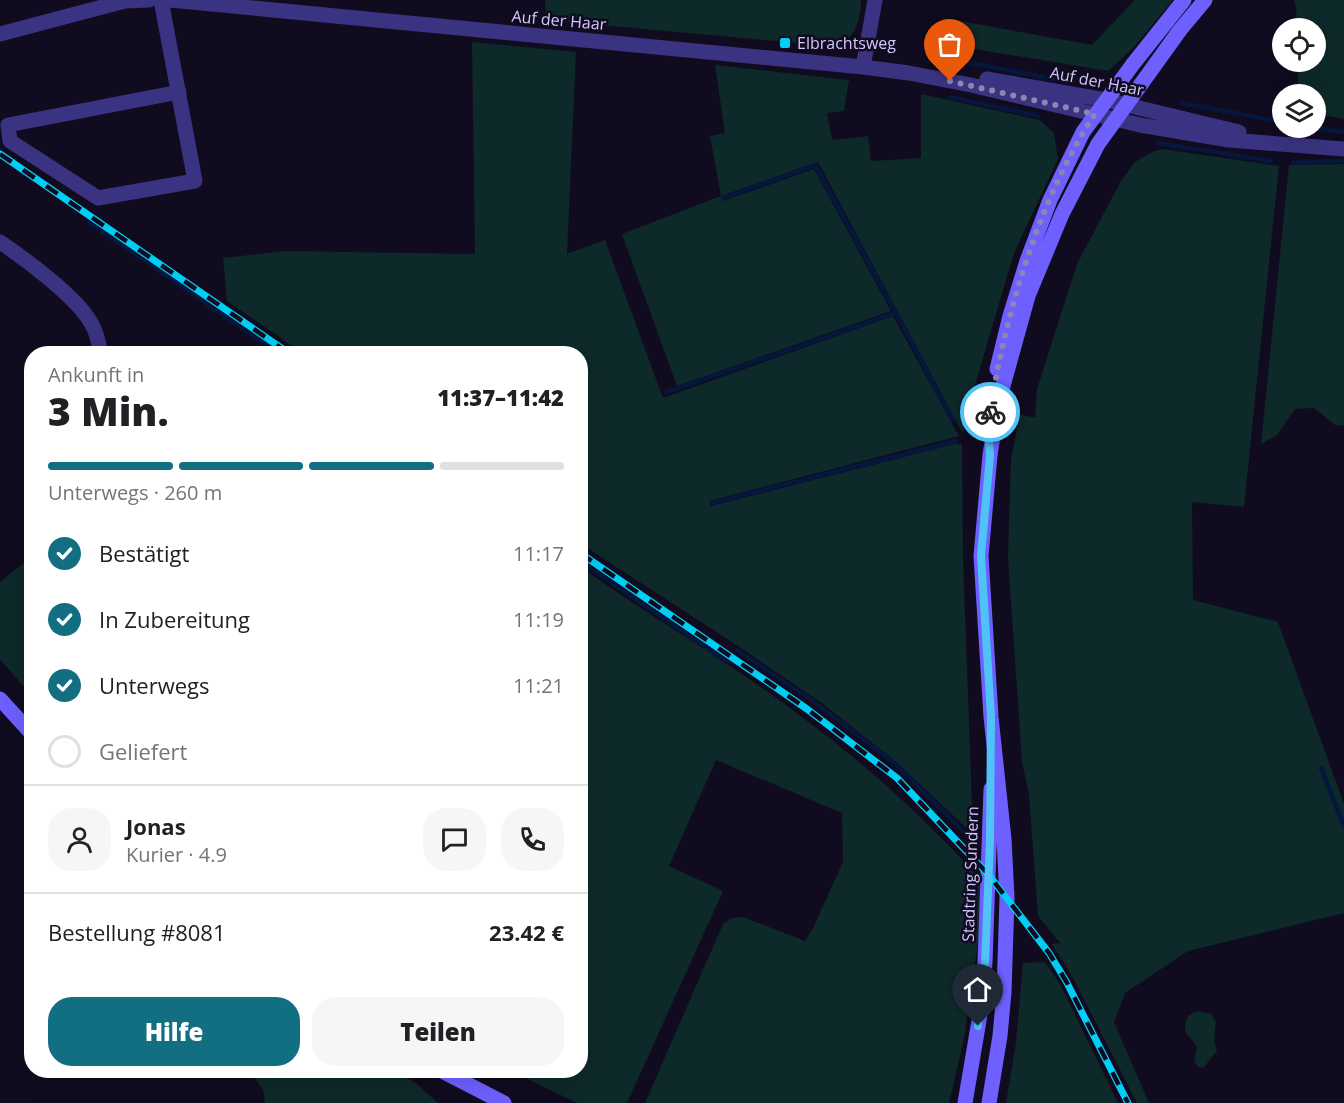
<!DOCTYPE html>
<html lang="de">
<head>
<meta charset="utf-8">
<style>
	body { margin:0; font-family:"Open Sans",sans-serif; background:#f6f6f6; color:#202124; height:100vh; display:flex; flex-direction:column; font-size:22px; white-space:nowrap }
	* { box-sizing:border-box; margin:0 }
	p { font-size:20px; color:#757577 }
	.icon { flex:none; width:33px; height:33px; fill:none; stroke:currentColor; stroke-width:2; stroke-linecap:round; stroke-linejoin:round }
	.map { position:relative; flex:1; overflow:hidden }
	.sheet { position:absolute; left:24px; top:346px; width:564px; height:732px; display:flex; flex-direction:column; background:#fff; border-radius:24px; box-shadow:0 6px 24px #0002 }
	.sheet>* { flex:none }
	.fabs { position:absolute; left:1272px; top:18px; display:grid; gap:12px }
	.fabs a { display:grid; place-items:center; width:54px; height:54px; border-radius:50%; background:#fff; box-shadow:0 6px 24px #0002; font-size:30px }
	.pin { position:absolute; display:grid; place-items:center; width:51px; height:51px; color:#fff; margin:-62px -26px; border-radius:50% 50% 50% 0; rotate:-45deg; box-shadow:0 0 6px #0007 }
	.pin .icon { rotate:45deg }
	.courier { position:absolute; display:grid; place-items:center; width:60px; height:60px; margin:-30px; border:4px solid #4fc3f7; border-radius:50%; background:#fff; color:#222; box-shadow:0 2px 8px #0007 }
	.headline em { font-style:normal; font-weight:800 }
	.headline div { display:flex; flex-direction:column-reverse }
	.headline { display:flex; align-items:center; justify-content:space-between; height:102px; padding:0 24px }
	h1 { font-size:39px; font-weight:800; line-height:45px }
	.bar { display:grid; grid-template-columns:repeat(4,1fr); gap:9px 6px; align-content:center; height:72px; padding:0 24px }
	.bar i { height:8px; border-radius:4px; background:#e0e0e0 }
	.bar .active { background:#126f82 }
	.bar p { grid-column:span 4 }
	.line { display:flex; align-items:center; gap:15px; padding:0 24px; border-top:2px solid #e0e0e0 }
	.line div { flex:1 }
	.round { display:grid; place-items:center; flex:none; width:63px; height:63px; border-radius:24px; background:#f6f6f6 }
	ol { padding:0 24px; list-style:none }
	li { display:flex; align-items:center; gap:18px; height:66px }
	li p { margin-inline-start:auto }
	li .icon { padding:6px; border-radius:50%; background:#126f82; color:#fff; stroke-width:4 }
	li:last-child { color:#757577 }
	li i { width:33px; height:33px; border:3px solid #e0e0e0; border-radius:50% }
	.cta { display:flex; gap:12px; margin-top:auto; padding:12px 24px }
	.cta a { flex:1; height:69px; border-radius:24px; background:#126f82; color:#fff; font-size:24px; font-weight:800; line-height:69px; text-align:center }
	.cta a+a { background:#f6f6f6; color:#202124 }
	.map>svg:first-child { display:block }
</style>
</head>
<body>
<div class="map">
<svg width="1344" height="1103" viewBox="0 0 1344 1103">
	<rect width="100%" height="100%" fill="#100b1f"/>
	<!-- green -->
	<path fill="#0e2929" d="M545,0H861C860,22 855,43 831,46L546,20Z
		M1135,0H1173L1133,48L1108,71L938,43L943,18L1092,45Z
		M1294,0H1344V119L1316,114V94H1298V62H1316V28H1297L1296,7Z
		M472,42L576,52L567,254L605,240L663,398L893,316L959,436L709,501L711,506L955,444H962L963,557L973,834L894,760L823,704L735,644L581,544L580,354H304L227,301L223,258L286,251L475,254Z
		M715,65L849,80L844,111L827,113L832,140L868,136L871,161L921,158V94L1040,120L1054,133L1058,159L1014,253L977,378L963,434L818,162L721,196L723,201L814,169L891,311L677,386L622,234L721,196L710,136L725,133Z
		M1162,149L1279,166L1244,507L1192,502L1193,600L1278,622L1344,804V913L1188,951L1125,993L1114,1022L1149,1103H1137L1073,978L1052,944L1060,943L1038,916L1029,795L1022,762L1008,558L1011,459L1020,414L1035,418L1037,389L1077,264L1121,181L1135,162L1150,153Z
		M1344,164V426L1335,425L1314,408L1295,409L1277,435L1261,444L1289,165Z
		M31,557V684L23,686L0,659V582Z
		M581,567C653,619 732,663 803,718C868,766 927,820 981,880L979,935L964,1039L949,1103H645L723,924L732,918L743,917L805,941L813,928L843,862L842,813L716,760L669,866L723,891L627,1103H577L511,1071H580Z
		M1045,962L1060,984L1118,1103H1006L1016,1042L1023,963Z
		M1198,1011L1211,1014L1216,1022L1214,1040L1217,1051L1203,1068L1199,1067L1194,1062L1197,1047C1189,1034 1180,1034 1188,1016Z
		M249,1071H396L417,1084L438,1103H265L263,1089Z"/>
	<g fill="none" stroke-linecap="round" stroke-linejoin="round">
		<!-- stream -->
		<path stroke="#06173d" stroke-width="4.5" d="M945,58L1068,82
			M950,97L1038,116
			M1182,103L1277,121
			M1314,128L1344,132
			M1158,143L1271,161
			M1293,162L1344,161
			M723,198L815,165L896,313
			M89,222L279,354
			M666,392L896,313L953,420
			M712,503L956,441
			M580,561L727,662
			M737,650L813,701L893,762L972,840
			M1321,768L1344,826"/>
		<!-- minor -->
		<path stroke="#3a3381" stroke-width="15" d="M161,0L195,181L98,198L10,141L8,125L179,92
			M170,0L863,67L909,73L971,85L1140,125L1229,140L1344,149
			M0,34L125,1L149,0
			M863,67L875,0
			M987,79L1106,100L1239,132
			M0,242C25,259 77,297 91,323C97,332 99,344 101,354"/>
		<!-- secondary -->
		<path stroke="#6d60ff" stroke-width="15" d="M997,369L1010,316L1027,261L1050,200L1083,132L1133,64L1184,0
			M0,699L32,734
			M442,1071L504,1103
			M965,1103L982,1003L985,962L991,789
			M989,1103L1000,1036L1004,992L1007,898L1004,839L991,717L981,556L990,455L998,404L1028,296L1062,214L1098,144L1180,30L1205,0"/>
		<!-- rail casing -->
		<g stroke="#00cef4" stroke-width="7">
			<path id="rail" d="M0,154L290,354
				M580,553L807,709L897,778L988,874L1049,953L1066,981L1128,1103"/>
		</g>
		<!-- rail -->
		<use href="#rail" stroke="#100b1f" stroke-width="4.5" stroke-dasharray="14" stroke-linecap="butt"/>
	</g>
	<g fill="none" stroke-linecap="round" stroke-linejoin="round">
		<!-- done -->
		<path stroke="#8e86b1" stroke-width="6" stroke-dasharray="0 10.8" d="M950,81L1095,114C1040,196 1005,315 990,412"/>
		<!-- route -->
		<path stroke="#4fc3f7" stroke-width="8" d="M978,1026L985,962L990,840L991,717L981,556L990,455L988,429L990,412"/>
	</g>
	<!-- markers -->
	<rect fill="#00cef4" stroke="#100b1f" stroke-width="2" x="779" y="37" width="12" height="12" rx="3"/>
	<g text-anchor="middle" stroke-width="5" stroke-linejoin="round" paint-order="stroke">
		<!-- street labels -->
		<g font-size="16" fill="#d2c9ff" stroke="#100b1f">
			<text transform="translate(559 20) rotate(5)" y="6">Auf der Haar</text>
			<text transform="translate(1097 81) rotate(11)" y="6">Auf der Haar</text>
			<text transform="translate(970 874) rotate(-88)" y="6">Stadtring Sundern</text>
		</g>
		<!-- poi labels -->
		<g font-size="16" fill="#d2c9ff" stroke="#100b1f" text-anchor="start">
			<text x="797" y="49">Elbrachtsweg</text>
		</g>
	</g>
</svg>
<div class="fabs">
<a><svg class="icon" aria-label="locate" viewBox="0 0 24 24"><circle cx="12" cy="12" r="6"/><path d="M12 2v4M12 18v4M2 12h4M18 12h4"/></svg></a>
<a><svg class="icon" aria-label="layers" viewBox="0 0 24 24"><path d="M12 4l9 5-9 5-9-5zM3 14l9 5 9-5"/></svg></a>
</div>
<div class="pin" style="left:950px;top:81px;background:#ea580c"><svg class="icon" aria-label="bag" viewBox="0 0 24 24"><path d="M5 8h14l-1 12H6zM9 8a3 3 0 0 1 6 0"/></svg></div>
<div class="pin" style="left:978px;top:1026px;background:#1f2937"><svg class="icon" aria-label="home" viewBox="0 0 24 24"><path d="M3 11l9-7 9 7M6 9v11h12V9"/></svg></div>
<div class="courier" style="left:990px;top:412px"><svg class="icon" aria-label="bike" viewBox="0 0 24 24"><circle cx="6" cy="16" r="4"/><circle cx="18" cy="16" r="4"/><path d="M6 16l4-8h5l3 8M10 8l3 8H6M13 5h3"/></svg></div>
<section class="sheet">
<div class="headline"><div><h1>3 Min.</h1><p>Ankunft in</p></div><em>11:37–11:42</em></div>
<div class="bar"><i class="active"></i><i class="active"></i><i class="active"></i><i></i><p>Unterwegs · 260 m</p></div>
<ol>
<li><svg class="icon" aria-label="check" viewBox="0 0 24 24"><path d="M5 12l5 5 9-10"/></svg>Bestätigt<p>11:17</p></li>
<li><svg class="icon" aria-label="check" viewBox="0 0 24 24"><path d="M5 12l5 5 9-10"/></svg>In Zubereitung<p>11:19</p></li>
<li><svg class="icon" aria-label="check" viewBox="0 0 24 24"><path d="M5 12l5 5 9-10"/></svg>Unterwegs<p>11:21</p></li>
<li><i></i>Geliefert</li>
</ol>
<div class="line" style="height:108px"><a class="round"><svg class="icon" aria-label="person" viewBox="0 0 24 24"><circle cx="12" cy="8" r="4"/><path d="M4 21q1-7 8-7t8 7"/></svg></a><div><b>Jonas</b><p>Kurier · 4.9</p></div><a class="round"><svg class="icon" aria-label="chat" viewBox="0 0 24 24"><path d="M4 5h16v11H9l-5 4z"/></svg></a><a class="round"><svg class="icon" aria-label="phone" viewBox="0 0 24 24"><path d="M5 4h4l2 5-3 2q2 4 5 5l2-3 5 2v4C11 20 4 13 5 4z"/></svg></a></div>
<div class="line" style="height:78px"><div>Bestellung #8081</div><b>23.42 €</b></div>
<div class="cta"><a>Hilfe</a><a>Teilen</a></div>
</section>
</div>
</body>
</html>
